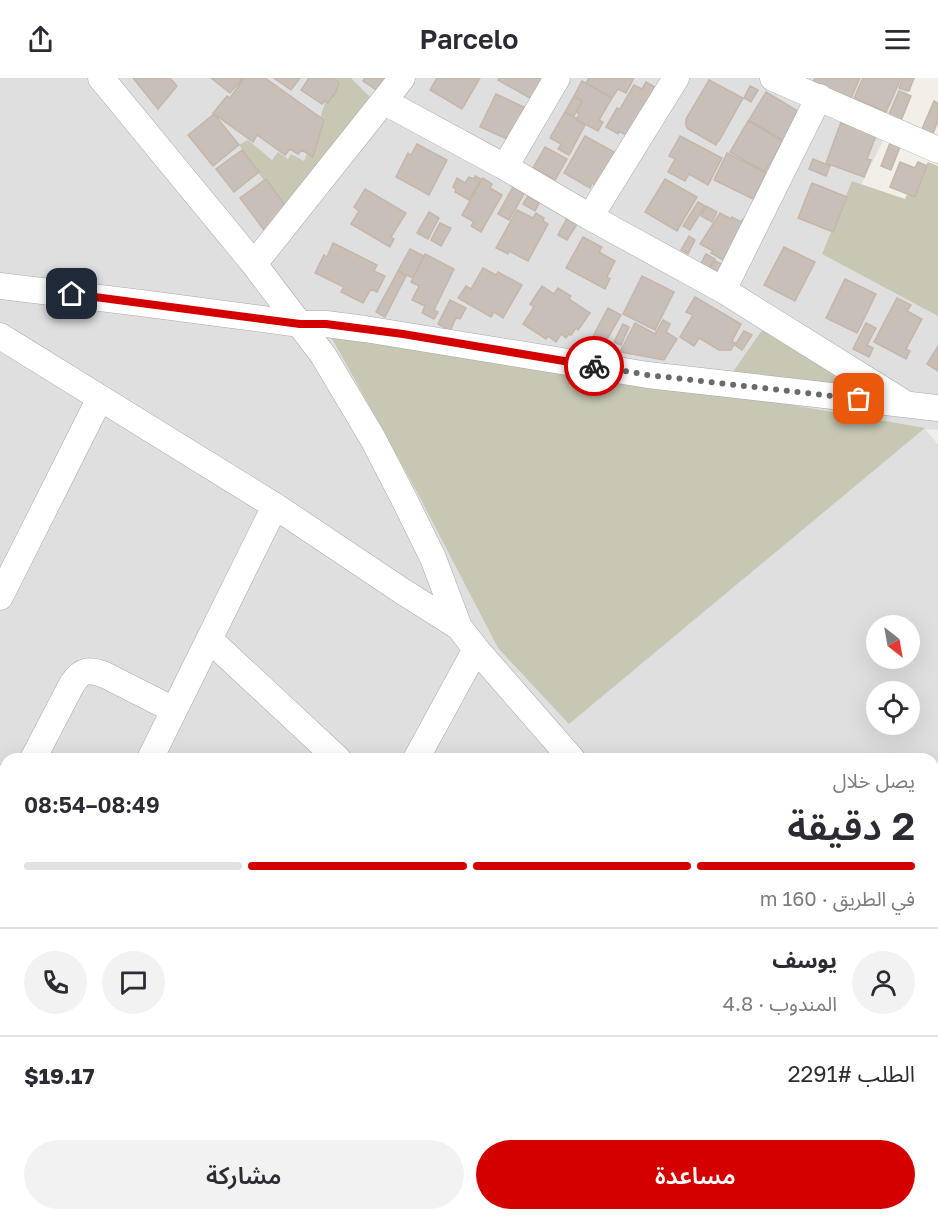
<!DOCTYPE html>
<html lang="ar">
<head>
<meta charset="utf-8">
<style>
	body { margin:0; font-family:"Golos Text","Noto Sans Arabic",sans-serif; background:#f2f2f3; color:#2b2b33; direction:rtl; height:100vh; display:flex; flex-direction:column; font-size:22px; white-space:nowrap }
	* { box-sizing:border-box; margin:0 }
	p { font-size:20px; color:#7c7c81 }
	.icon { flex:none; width:33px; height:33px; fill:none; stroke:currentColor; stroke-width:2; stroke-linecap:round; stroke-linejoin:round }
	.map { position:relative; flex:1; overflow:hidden; direction:ltr }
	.drawer { position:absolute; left:0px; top:675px; width:939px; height:468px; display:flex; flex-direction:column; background:#fff; border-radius:18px 18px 0 0; box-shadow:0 6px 24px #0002; direction:rtl }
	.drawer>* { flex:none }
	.needle { width:39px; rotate:149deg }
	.tools { position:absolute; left:866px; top:537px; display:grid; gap:12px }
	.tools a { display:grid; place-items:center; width:54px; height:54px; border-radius:50%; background:#fff; box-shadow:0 6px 24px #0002; font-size:30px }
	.pin { position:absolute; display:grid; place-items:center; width:51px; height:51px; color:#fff; margin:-26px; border-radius:12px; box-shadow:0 3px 9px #0006 }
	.courier { position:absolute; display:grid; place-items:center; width:60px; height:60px; margin:-30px; border:4px solid #d40000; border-radius:50%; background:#fff; color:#222; box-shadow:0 2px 8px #0007 }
	.overview em { font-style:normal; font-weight:600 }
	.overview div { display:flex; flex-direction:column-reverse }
	.overview { display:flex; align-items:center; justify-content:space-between; height:102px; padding:0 24px }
	h1 { font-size:39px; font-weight:600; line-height:45px }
	.bar { display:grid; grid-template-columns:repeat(4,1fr); gap:9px 6px; align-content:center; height:72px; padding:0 24px }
	.bar i { height:8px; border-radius:4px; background:#e1e1e2 }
	.bar .selected { background:#d40000 }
	.bar p { grid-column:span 4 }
	.line { display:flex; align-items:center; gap:15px; padding:0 24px; border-top:2px solid #e1e1e2 }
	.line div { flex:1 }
	.round { display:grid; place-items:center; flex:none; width:63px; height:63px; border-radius:32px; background:#f2f2f3 }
	.primary-button { display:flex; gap:12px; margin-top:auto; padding:12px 24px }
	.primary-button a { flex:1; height:69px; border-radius:36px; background:#d40000; color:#fff; font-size:24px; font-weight:600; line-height:69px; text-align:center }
	.primary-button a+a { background:#f2f2f3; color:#2b2b33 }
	header { display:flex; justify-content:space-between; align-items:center; height:78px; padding:0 24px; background:#fff; font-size:27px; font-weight:600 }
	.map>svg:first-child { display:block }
</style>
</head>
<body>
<header><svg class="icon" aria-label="menu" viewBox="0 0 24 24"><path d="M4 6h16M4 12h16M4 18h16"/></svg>Parcelo<svg class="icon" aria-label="share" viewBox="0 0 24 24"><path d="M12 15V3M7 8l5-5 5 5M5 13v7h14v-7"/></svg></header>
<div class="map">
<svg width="938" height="1143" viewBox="0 0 938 1143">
	<rect width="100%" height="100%" fill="#f2efe9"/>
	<!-- residential -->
	<path fill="#e0dfdf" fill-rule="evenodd" d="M0,0H914L828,174L938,231V352L925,351L938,366V1143H0ZM876,548H909V580H876ZM876,614H909V646H876ZM6,681H933V1137H6Z"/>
	<!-- construction -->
	<path fill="#c7c7b4" d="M333,0H351L373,22L286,134L239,67L248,62L272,82L278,74L288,81L291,76L304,83L316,53Z
		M928,84L938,88V238L822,176L852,103L905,121L920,86L925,88Z
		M324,246L925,350L569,646L498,570L417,414Z
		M765,248L855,306L848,308L732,295Z"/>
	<!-- grass -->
	<path fill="#cdebb0" d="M389,1137H489L485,1143H402Z
		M816,1137H928L925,1143H814Z"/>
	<!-- building -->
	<path fill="#c7bfb8" stroke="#c4b6ab" stroke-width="1.5" d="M133,0H170L177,8L158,31Z
		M211,0H243L230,15Z
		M244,0H265L324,42L313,79L302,72L298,76L290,71L285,77L257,57L253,64L213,35L227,18L230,20Z
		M274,0H300L291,12Z
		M309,0H333L339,5L334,18L333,17L328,25L325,23L322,26L301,12Z
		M365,0H391L381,15L363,3Z
		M437,0H480L462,31L430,12Z
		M499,0H542L537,24L498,2Z
		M589,0H634L626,15L618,11L612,20L586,5Z
		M815,0H860L851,20L813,5Z
		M863,0H901L886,34L854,20Z
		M903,0H914L909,13L899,10Z
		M709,2L743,20L719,63H718L716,67L688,51L686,48V41Z
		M582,3L612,20L599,42L603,44L598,53L577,42L579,36L576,34L582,23L574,18Z
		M646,4L658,11L636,63L619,53L618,56L606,49L617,30L620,31L634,7L642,11Z
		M750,8L758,12L751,24L744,20Z
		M899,13L911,18L900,45L888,39Z
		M766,14L801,35L784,63L749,42Z
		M496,16L524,29L509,62L480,49Z
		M574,18L582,23L574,38L565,34Z
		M934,23L938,25V43L932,58L921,53Z
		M565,34L577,40L576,42L585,47L569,77L558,71L561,66L550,60Z
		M214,36L239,67L213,88L188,57Z
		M748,43L783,63L765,94L730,74Z
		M841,44L876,58L867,81L871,82L864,99L826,85Z
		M585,58L623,79L604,112L592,105L590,110L564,95Z
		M680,58L722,80L708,107L689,96L685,103L668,94L675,81L669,78Z
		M890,65L900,69L891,92L881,88Z
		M417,66L447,82L429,117L396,99L408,75L411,77Z
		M545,69L567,81L555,102L533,90Z
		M242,72L259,94L234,114L216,91Z
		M727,75L766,95L753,121L714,102Z
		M813,81L830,88L826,98L809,91Z
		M900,84L915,90L918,84L927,88L915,119L890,109Z
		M475,98L481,101L469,122L455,114L456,111L453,109L457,100L465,105L469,99L474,101Z
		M483,100L492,106L490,110L502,117L481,154L471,148L474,144L462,137Z
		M266,101L292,137L267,156L240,120Z
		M665,101L697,119L677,153L645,134Z
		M812,105L847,119L833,154L798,140Z
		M514,107L525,114L509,142L498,136Z
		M365,111L406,135L391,159L394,161L390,169L351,146L359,133L354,129Z
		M528,118L539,125L535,133L523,126Z
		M698,124L705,128L690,152L683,148Z
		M706,128L717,134L712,144L701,138Z
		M517,132L533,140L536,135L544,140L543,143L548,146L528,183L509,173L508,176L496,170Z
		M429,134L439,140L428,161L417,155Z
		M720,135L731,141L732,139L741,144L743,141L751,146L730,186L711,175L713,173L700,166Z
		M567,140L577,146L567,162L558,157Z
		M440,145L451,150L441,168L431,162Z
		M689,158L695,162L688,176L681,172Z
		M583,159L602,169L599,174L615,183L607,199L610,201L605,211L566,190Z
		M333,165L377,187L374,193L385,198L377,214L371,211L363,225L341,214L344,209L315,195L324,177L327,179Z
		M784,169L815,184L795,223L764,207Z
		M410,171L424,178L413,200L398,193Z
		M425,176L454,191L434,232L438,234L434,241L422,235L425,228L412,222L419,208L411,204Z
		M706,176L715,181L709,190L701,185Z
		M715,183L732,191L728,199L711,190Z
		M483,190L496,197L498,194L522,207L503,240L494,234L491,239L458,220L466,208L471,211Z
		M398,193L406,198L385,239L376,234Z
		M642,198L674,214L655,252L623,236Z
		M845,201L876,216L857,255L826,240Z
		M542,208L554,216L558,210L571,218L569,221L590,235L578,252L576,250L571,257L569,256L566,260L561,256L556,264L548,258L546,261L523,246L534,229L530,226Z
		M695,219L741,246L732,263L735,265L731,272H719L699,260L694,268L680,259L693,237L686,234Z
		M897,220L911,227L907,233L922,241L906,271L910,273L906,281L874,264Z
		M450,222L466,230L460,241L456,240L450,253L438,246Z
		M608,230L621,237L602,270L588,268Z
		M663,242L670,246L666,254L677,261L664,282L620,274L635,245L655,256Z
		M866,245L876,250L867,267L873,270L869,279L853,271Z
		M623,246L629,249L621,267L614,264Z
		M744,253L752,257L742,272L735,267Z
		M938,268V293L927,286Z"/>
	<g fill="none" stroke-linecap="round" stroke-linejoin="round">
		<!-- minor casing -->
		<g stroke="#a9a9a9" stroke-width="27">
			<path id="minor" d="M101,0L254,186L323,277L373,361L404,421L433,480L459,549L476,571L572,681
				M773,0L938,72
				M385,24L505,89L590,139L723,212L901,323
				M505,89L557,0
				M590,139L676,0
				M254,186L402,0
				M0,208L141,225L300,246H326L365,251L648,297L938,330
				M723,212L819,19
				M0,258L275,428L402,513L459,549
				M0,519L100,320
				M209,561L338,681
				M33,681L72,606C82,591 89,591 105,597L174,632
				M150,681L275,428
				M416,681L476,571
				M0,700L6,703
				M0,817L6,821
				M933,885L938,881
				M933,984L938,991
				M0,996L6,983
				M933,1070L938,1076
				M288,1137L302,1143
				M339,1143L342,1137"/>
		</g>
		<!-- minor -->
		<use href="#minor" stroke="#fff" stroke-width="26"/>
	</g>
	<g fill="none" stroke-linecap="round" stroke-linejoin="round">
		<!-- done -->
		<path stroke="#6b6a68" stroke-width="6" stroke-dasharray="0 10.8" d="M594,288L648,297L859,321"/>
		<!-- route -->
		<path stroke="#d40000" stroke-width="8" d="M72,216L300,246H326L403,256L594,288"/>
	</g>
</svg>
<div class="tools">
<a><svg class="needle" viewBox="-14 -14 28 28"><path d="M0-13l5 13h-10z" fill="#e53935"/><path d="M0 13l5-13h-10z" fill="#7c7c81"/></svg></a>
<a><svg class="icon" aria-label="locate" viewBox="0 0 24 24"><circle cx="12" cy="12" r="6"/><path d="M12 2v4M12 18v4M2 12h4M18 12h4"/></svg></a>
</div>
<div class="pin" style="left:859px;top:321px;background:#ea580c"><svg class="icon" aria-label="bag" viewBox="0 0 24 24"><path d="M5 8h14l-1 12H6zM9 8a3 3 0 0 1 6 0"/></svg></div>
<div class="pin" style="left:72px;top:216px;background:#1f2937"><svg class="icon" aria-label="home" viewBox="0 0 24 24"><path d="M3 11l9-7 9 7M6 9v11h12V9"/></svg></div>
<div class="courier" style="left:594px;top:288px"><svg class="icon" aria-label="bike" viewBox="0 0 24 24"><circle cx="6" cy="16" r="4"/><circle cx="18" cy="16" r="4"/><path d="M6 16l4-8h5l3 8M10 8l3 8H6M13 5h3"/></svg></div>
<section class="drawer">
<div class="overview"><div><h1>2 دقيقة</h1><p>يصل خلال</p></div><em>08:49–08:54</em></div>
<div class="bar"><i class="selected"></i><i class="selected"></i><i class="selected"></i><i></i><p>في الطريق · 160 m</p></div>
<div class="line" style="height:108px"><a class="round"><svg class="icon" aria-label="person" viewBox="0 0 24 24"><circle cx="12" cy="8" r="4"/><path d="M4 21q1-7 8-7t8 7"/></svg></a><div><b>يوسف</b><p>المندوب · 4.8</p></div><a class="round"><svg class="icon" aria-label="chat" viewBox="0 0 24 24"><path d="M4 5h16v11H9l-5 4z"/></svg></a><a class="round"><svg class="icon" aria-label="phone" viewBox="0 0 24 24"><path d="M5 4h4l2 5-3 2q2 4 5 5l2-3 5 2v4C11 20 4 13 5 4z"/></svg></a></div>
<div class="line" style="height:78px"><div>الطلب #2291</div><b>$19.17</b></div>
<div class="primary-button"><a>مساعدة</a><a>مشاركة</a></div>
</section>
</div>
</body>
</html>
